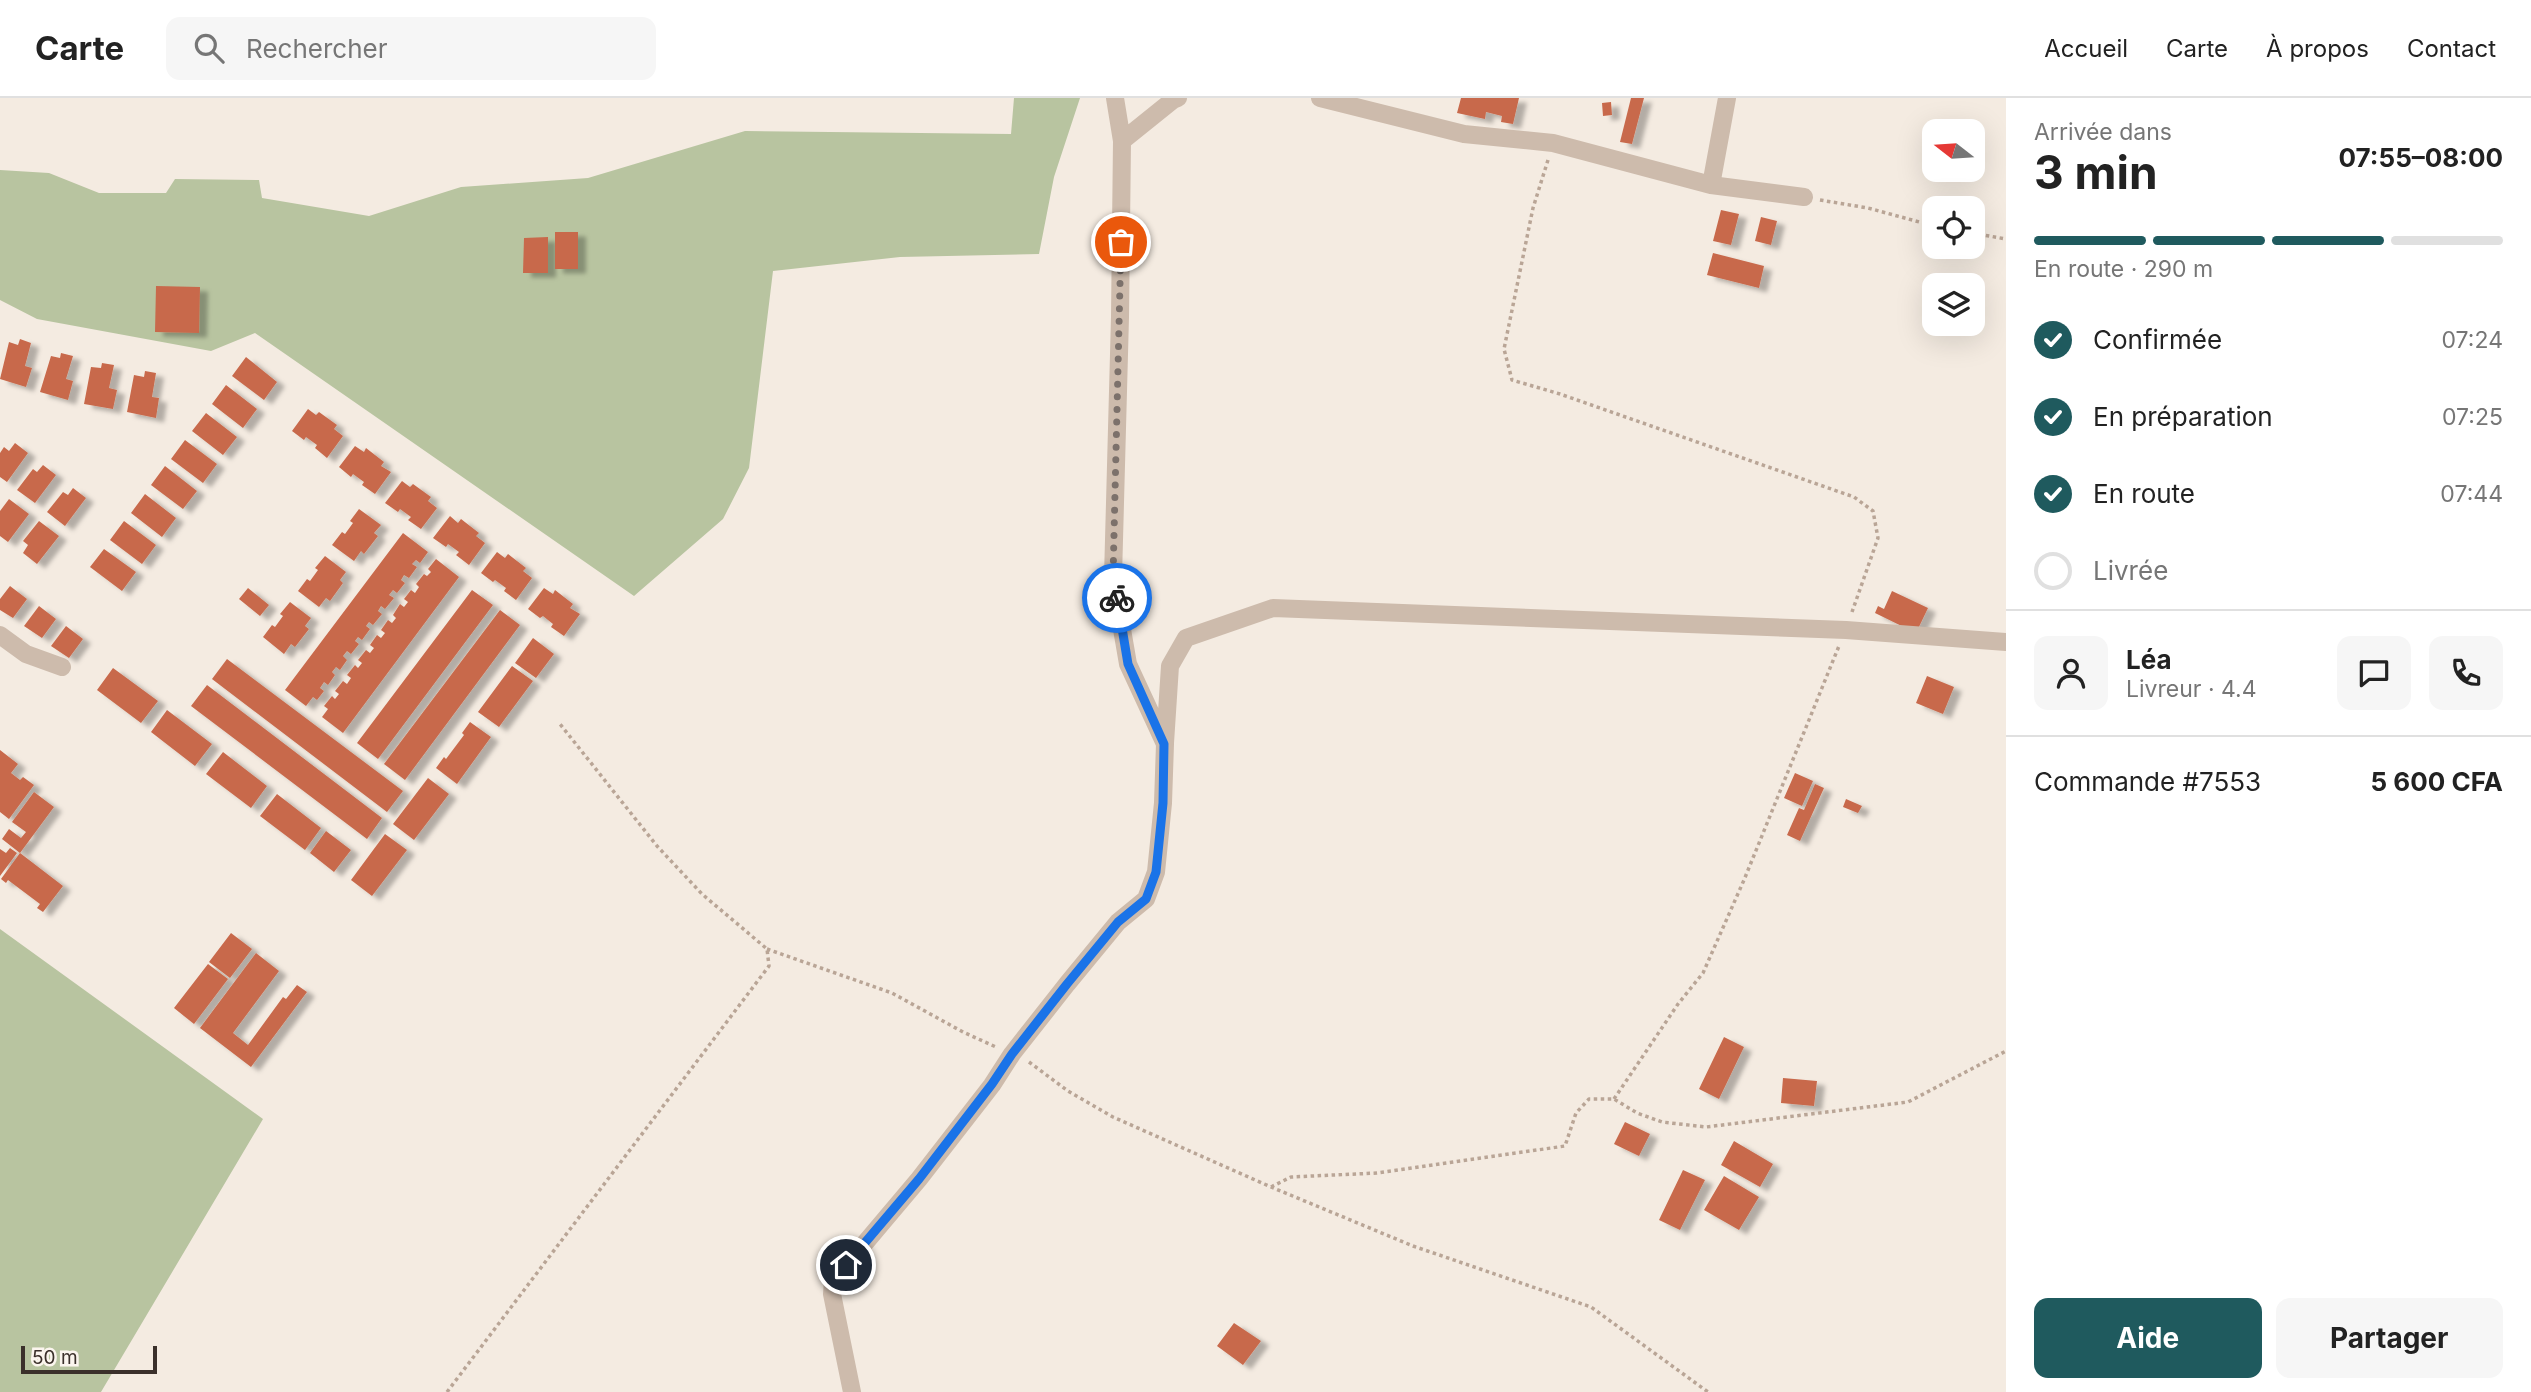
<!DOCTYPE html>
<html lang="fr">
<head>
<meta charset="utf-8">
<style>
	body { margin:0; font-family:Inter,sans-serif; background:#f6f6f6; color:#222; height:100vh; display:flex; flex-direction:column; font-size:26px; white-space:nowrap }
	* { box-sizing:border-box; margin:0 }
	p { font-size:23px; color:#767676 }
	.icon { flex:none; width:38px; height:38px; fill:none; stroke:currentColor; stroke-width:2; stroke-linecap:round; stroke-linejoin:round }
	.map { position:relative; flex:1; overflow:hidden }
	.sheet { display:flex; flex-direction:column; background:#fff; width:525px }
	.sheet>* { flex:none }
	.needle { width:46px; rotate:287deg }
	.controls { position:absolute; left:1922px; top:21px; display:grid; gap:14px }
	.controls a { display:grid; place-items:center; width:63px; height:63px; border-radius:14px; background:#fff; box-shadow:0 7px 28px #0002; font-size:35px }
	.scale { position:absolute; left:21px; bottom:18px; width:136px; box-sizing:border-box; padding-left:7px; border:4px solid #3b302b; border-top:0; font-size:19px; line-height:24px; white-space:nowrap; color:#3b302b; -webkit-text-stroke:5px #fbf5ee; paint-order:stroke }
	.pin { position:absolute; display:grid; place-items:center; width:60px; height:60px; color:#fff; margin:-30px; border:4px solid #fff; border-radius:50%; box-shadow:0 2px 7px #0007 }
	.courier { position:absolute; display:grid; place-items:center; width:70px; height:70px; margin:-35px; border:5px solid #1a73e8; border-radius:50%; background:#fff; color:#222; box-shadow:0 2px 9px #0007 }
	.head em { font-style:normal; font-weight:700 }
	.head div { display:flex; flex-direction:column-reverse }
	.head { display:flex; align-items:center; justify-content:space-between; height:119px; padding:0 28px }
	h1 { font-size:46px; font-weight:700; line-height:52px }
	.bar { display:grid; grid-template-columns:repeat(4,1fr); gap:10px 7px; align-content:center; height:84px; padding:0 28px }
	.bar i { height:9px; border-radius:5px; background:#e0e0e0 }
	.bar .current { background:#1f5a5e }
	.bar p { grid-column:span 4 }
	.line { display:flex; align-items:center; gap:18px; padding:0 28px; border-top:2px solid #e0e0e0 }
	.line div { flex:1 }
	.round { display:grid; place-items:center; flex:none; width:74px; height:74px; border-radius:14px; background:#f6f6f6 }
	ol { padding:0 28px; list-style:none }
	li { display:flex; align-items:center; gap:21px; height:77px }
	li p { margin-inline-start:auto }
	li .icon { padding:7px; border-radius:50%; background:#1f5a5e; color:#fff; stroke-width:4 }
	li:last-child { color:#767676 }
	li i { width:38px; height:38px; border:4px solid #e0e0e0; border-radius:50% }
	.cta { display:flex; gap:14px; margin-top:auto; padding:14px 28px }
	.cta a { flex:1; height:80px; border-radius:14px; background:#1f5a5e; color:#fff; font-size:28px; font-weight:700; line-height:80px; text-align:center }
	.cta a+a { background:#f6f6f6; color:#222 }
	header { display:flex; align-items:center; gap:42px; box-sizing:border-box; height:98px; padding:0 35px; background:#fff; border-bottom:2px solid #e0e0e0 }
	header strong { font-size:33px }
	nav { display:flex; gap:38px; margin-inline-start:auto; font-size:24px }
	.search { width:490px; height:63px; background:#f6f6f6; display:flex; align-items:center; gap:18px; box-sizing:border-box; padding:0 24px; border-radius:14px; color:#767676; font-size:26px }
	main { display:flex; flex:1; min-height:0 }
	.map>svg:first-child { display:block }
</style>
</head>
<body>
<header>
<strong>Carte</strong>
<div class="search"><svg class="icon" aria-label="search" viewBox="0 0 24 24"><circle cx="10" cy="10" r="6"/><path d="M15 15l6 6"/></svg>Rechercher</div>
<nav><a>Accueil</a><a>Carte</a><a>À propos</a><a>Contact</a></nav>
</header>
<main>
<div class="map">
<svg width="2006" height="1294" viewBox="0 0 2006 1294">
	<defs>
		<filter id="shadow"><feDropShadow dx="8" dy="4.5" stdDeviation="2" flood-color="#0004"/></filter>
	</defs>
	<rect width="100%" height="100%" fill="#f4ebe1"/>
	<!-- green -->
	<path fill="#b8c4a0" d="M1014,0H1080L1054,79L1039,156L900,159L773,173L749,370L723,421L634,498L255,235L211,253L37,221L0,202V72L49,75L99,95H166L175,81L259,82L262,100L369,118L461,89L588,80L745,33L1011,36Z
		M0,831L263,1021L101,1294H0Z"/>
	<!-- building -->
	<path fill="#c8694b" filter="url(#shadow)" d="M1461,0H1519L1513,26L1501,24L1502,18L1486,14L1485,21L1457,15Z
		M1631,0H1644L1632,46L1620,44Z
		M1611,4L1612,17L1603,18L1602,5Z
		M1721,112L1739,116L1731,147L1713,143Z
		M1761,119L1777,123L1771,147L1755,143Z
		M555,134H578V171H555Z
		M548,139V175H523L524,140Z
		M1713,155L1764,168L1759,190L1707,177Z
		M156,188L200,189L199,235L155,234Z
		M20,241L31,245L25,268L32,270L26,289L0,281L9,244L18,247Z
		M61,255L73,258L66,281L73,283L68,302L40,294L51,258L60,260Z
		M246,259L277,284L264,302L232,278Z
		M102,265L114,267L109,290L117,292L113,311L84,306L91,269L101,270Z
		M145,273L156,275L152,299L159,300L156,320L127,314L134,277L144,279Z
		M226,287L257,311L243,330L212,306Z
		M308,311L316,317L319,314L337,327L334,331L343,338L327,360L315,350L317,347L306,339L304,342L292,333Z
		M206,315L237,339L223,357L192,333Z
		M185,342L217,366L203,385L171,361Z
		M15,345L28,355L7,384L0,379V355L4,349L9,353Z
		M355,348L364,354L366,350L384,364L381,368L391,374L375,396L362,387L364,384L353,376L351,379L339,369Z
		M43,367L56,377L35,405L17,392L33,371L37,374Z
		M165,368L197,393L183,411L151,387Z
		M402,383L410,389L413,386L431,399L428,403L437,410L421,431L408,422L411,419L400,411L398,414L385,405Z
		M73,390L86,400L65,428L47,414L63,394L68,397Z
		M145,396L176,420L162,439L131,415Z
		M9,401L29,416L8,444L0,438V413Z
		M359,411L381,427L374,435L378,438L364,456L361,453L354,463L332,447L342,434L345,436L353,425L350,423Z
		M450,418L458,425L461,421L479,435L476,438L485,445L469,467L456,457L459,454L448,446L446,449L433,440Z
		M39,423L59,438L37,466L23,455L28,447L23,443Z
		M124,423L156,447L142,466L110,442Z
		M403,435L428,454L420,465L416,462L412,466L417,469L409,480L404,477L401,482L405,485L397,495L393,492L389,497L394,500L385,511L381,508L378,513L382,516L373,527L369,524L366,528L370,531L362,542L358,539L355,543L359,546L351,556L347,553L343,558L347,562L340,572L336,569L332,574L335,577L328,587L324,584L320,590L324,593L317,602L313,599L306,608L285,592Z
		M104,451L136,474L122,493L90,469Z
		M497,454L505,460L508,456L526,470L523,473L532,480L516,502L504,493L506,490L495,482L493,484L481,475Z
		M325,458L346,474L340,482L343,485L330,503L326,500L319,509L298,493L307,481L310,483L318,472L315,470Z
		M436,461L459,479L343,635L322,619L328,611L324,608L332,598L335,601L339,596L335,593L343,583L347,586L351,580L347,577L355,567L358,570L362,565L358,562L366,552L370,555L374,550L370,547L377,537L381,540L385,535L381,532L388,522L392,525L396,520L393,517L400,506L404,509L408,504L404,501L411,492L415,495L419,489L416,486L424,476L427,478L431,474L428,471Z
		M10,488L27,501L13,520L0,512V501Z
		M248,490L269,507L260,518L239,501Z
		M544,490L553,496L555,492L573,506L570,510L580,516L564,538L551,529L553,526L543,518L540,520L528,511Z
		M472,492L493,507L378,661L357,645Z
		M1892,493L1928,510L1916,535L1875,515L1878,508L1884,511Z
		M290,504L311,520L305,528L309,531L295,549L291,546L284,556L263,539L272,527L275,529L283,518L280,516Z
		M39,508L56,521L42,540L24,528Z
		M500,512L520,527L405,682L384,666Z
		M66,528L83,541L69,560L51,548Z
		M533,540L554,556L536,580L515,565Z
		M227,561L403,693L387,714L212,581Z
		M512,568L533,583L499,629L478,614Z
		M113,570L158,603L141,625L97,592Z
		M1927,578L1954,589L1943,616L1916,605Z
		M207,587L382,720L367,741L191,608Z
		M167,612L212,646L195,668L151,634Z
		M470,624L491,639L457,686L436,670L444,659L446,661L464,637L462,635Z
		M0,652L18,666L11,675L20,682L23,679L34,687L9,721L0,714Z
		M223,654L267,688L251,710L206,676Z
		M1795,675L1813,683L1802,708L1784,700Z
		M428,680L449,696L414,742L393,726Z
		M1815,686L1824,690L1800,743L1787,737L1799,710L1804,712Z
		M34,694L54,709L20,755L2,741L9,731L21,740L26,734L12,724Z
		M277,696L321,730L305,752L260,718Z
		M1846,701L1862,708L1858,715L1843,709Z
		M326,733L351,752L334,774L310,755Z
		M385,736L407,752L372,798L351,782Z
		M10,750L17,755L0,778V751L6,755Z
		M20,755L63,788L43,814L37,810L40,806L8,782L6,785L1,781Z
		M231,835L252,851L230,880L209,864Z
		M256,855L279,873L233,935L248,947L283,899L286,901L297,887L307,894L251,969L200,930Z
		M208,866L228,881L194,926L174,910Z
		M1724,939L1744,949L1719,1001L1699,991Z
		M1783,980L1817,983L1814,1008L1781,1005Z
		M1625,1024L1650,1036L1639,1058L1614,1046Z
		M1734,1043L1773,1066L1760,1089L1721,1067Z
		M1683,1072L1705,1082L1680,1132L1659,1122Z
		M1724,1078L1759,1099L1739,1132L1704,1112Z
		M1234,1225L1261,1243L1243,1267L1217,1248Z"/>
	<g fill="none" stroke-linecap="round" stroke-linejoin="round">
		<!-- path -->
		<path stroke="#b9a596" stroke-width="3.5" stroke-dasharray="3.5 3.5" stroke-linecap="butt" d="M1548,62L1533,110L1504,251L1512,282L1560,296L1854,399L1873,413L1878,440L1852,514
			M1820,102L1868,110L1934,128
			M1972,135L2006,141
			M767,851L892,895L963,934L996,949
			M1029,964L1068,993L1113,1019L1271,1089L1413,1148L1591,1209L1708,1294
			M1614,1001L1678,906L1703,875L1744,782L1839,548
			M1271,1089L1291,1079L1377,1075L1565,1048L1576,1015L1589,1001H1614L1637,1015L1662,1024L1706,1029L1908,1004L2006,953
			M447,1294L769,868L767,851L702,796L657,748L560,626"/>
		<!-- minor -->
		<path stroke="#cdbbac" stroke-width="18" d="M1320,0L1464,36L1553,45L1711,87L1804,99
			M1122,43L1173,2L1178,0
			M1711,87L1727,0
			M0,537L26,556L62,569
			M1165,645L1170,568L1186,540L1273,510L1846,532L2006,544
			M852,1294L832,1196L833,1183L919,1081L992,987L1012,956L1067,886L1118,824L1146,801L1156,774L1163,705L1165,646L1128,566L1113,479L1120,219L1122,43L1115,0"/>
	</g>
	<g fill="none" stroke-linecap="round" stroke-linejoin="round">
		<!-- done -->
		<path stroke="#7c716b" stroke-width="7" stroke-dasharray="0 12.6" d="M1117,500L1113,479L1121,144"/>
		<!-- route -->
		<path stroke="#1a73e8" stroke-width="9" d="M846,1167L919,1081L992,986L1012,956L1067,886L1118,824L1146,801L1156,774L1163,705L1164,646L1128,566L1117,500"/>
	</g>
</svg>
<div class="controls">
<a><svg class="needle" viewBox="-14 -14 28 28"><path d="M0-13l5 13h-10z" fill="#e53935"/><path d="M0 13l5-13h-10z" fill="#767676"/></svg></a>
<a><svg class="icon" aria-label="locate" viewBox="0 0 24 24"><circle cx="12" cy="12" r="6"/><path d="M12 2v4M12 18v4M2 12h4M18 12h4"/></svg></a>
<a><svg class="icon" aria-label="layers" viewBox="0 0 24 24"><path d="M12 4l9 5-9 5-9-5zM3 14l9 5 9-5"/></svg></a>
</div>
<div class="scale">50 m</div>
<div class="pin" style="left:1121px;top:144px;background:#ea580c"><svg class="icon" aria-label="bag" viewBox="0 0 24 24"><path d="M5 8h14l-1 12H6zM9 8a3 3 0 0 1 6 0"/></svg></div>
<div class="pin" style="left:846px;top:1167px;background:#1f2937"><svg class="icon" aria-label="home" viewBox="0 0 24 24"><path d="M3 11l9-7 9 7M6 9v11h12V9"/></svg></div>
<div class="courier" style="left:1117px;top:500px"><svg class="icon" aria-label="bike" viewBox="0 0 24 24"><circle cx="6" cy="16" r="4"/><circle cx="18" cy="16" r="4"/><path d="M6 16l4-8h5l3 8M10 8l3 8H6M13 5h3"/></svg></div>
</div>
<section class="sheet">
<div class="head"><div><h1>3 min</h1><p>Arrivée dans</p></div><em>07:55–08:00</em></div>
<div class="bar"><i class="current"></i><i class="current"></i><i class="current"></i><i></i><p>En route · 290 m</p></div>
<ol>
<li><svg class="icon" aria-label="check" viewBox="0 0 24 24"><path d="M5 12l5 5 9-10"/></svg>Confirmée<p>07:24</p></li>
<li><svg class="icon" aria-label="check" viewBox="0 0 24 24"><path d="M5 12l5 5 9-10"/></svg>En préparation<p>07:25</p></li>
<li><svg class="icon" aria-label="check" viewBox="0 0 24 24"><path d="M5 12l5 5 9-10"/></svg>En route<p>07:44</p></li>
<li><i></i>Livrée</li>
</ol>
<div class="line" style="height:126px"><a class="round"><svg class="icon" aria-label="person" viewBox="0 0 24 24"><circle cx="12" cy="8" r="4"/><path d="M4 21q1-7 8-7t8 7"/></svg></a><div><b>Léa</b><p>Livreur · 4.4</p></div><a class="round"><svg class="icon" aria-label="chat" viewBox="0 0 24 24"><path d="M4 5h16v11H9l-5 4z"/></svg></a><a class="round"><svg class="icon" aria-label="phone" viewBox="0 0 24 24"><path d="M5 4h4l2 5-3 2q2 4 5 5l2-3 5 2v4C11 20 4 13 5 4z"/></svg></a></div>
<div class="line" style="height:91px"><div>Commande #7553</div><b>5 600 CFA</b></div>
<div class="cta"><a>Aide</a><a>Partager</a></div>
</section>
</main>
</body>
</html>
